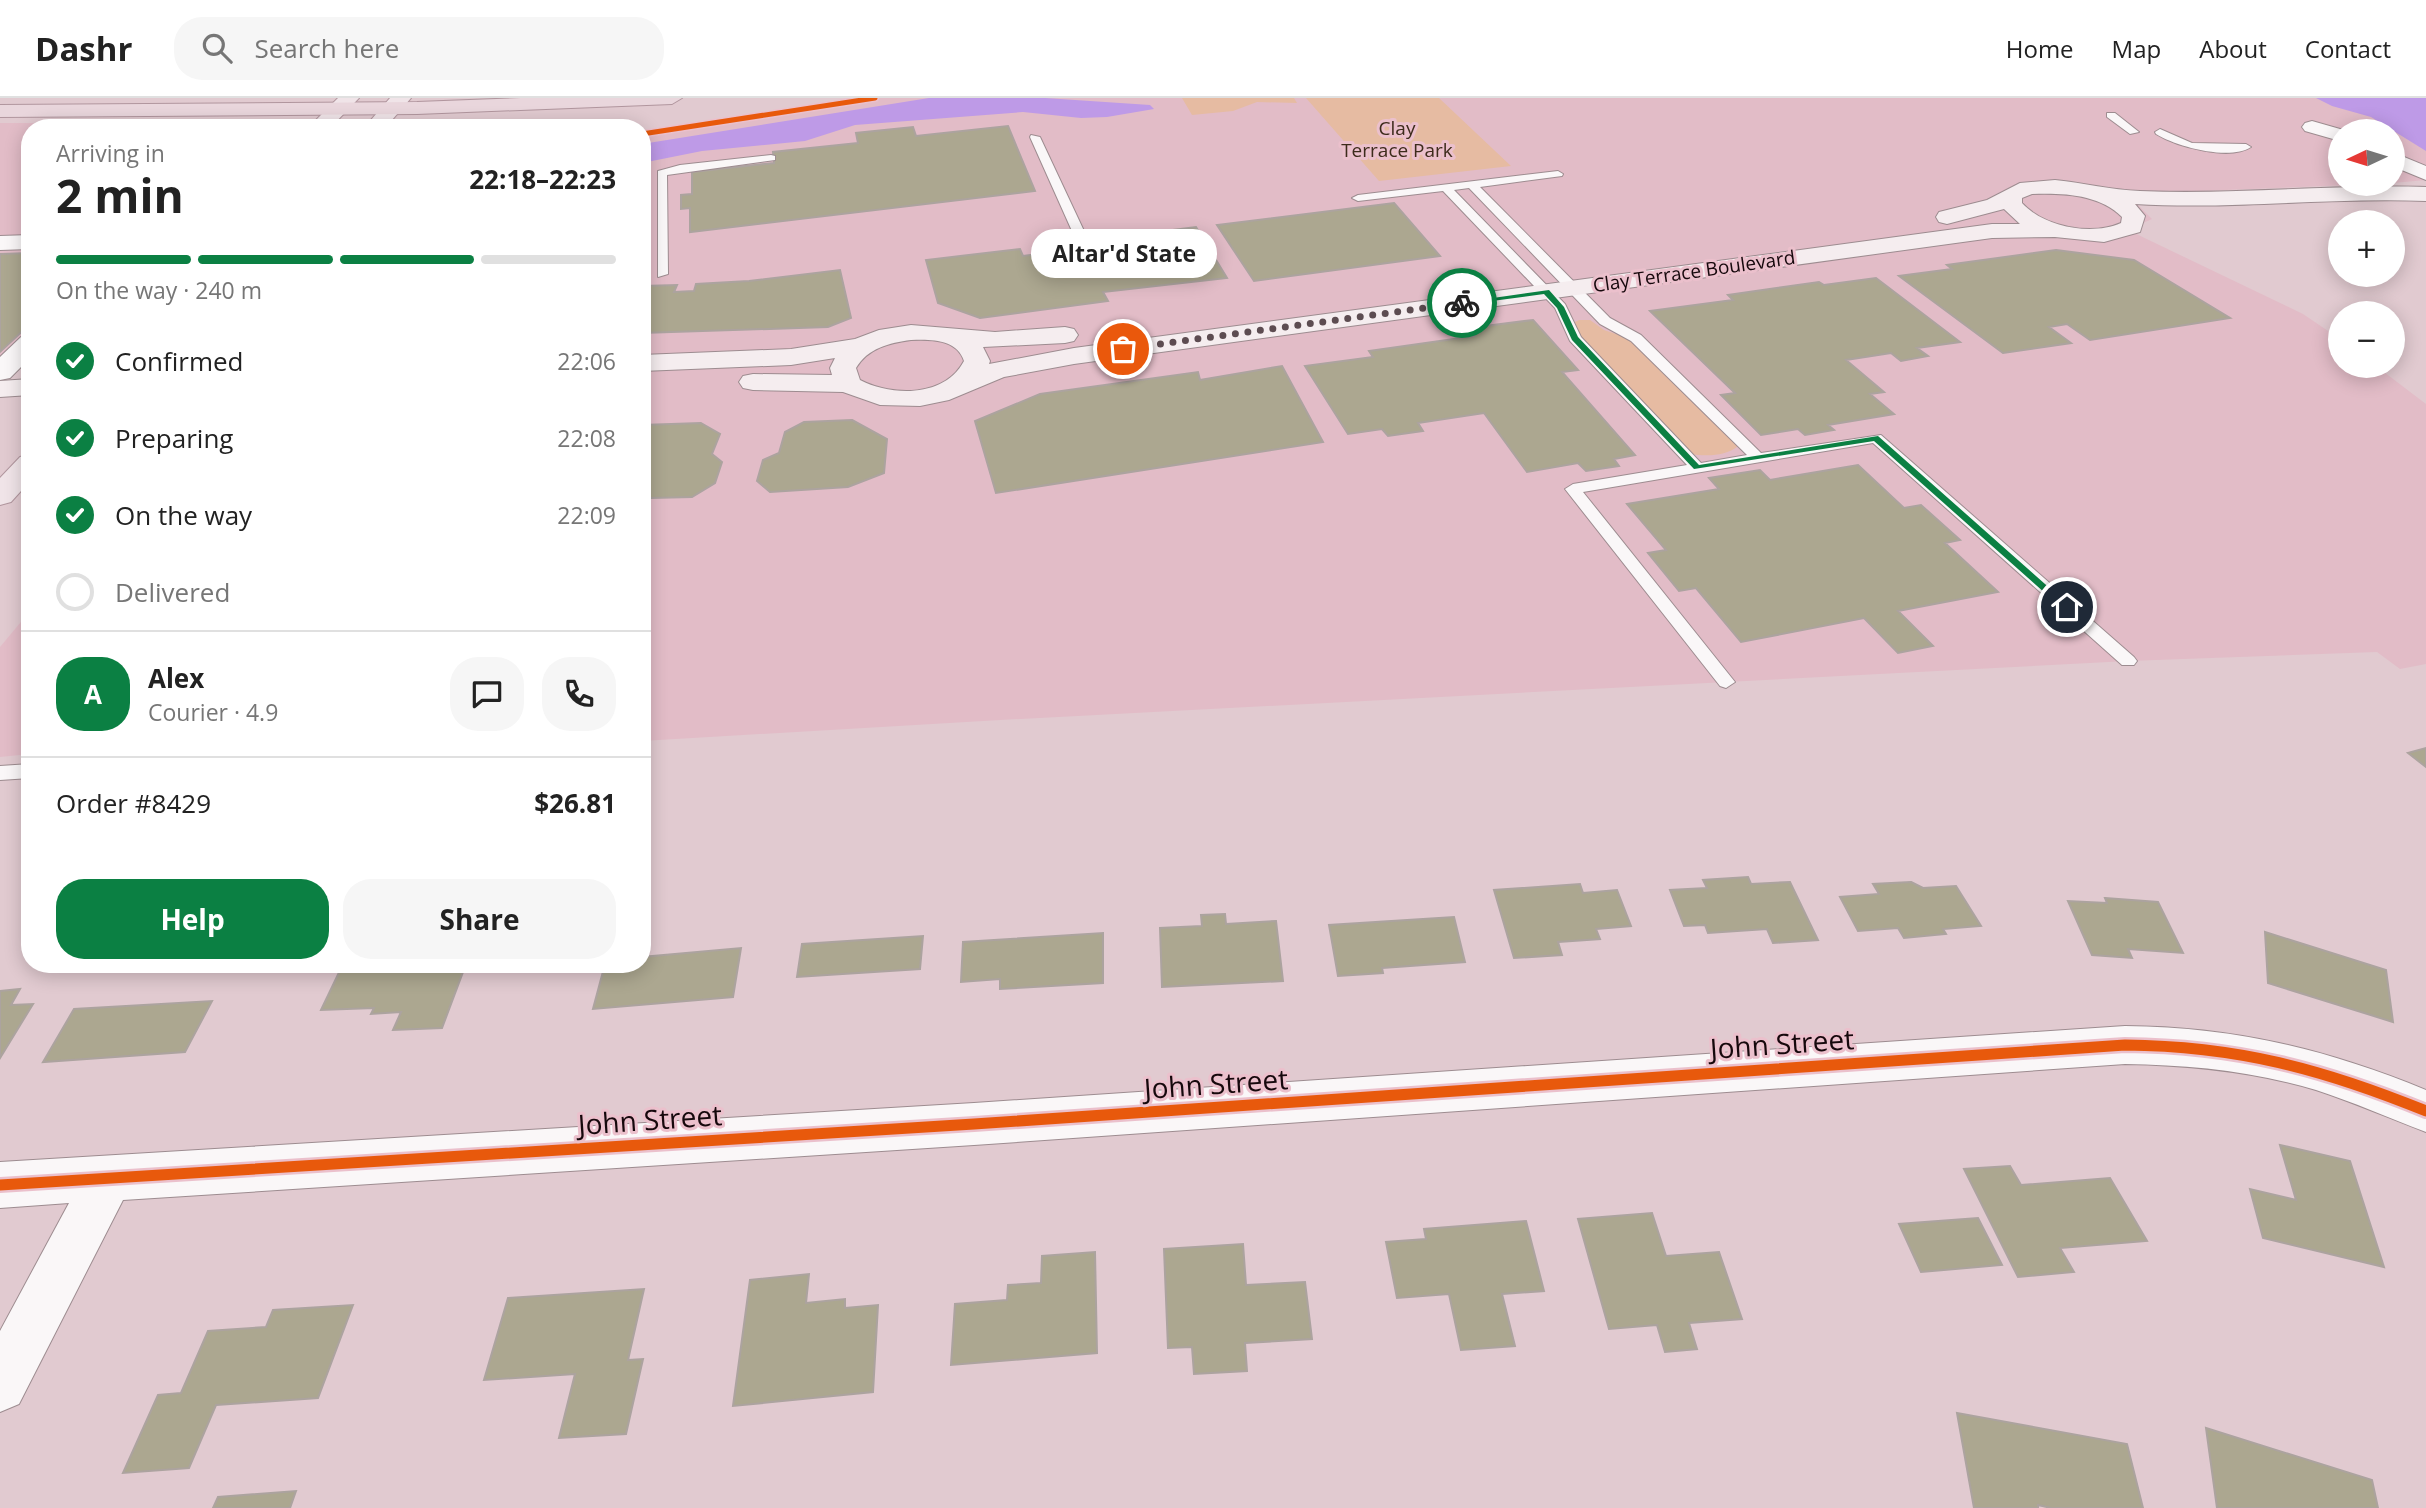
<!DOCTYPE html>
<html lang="en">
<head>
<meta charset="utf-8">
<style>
	body { margin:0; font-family:"Open Sans",sans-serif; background:#f6f6f6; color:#222; height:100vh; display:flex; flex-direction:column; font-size:26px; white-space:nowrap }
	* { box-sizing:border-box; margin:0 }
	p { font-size:23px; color:#767676 }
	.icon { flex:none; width:38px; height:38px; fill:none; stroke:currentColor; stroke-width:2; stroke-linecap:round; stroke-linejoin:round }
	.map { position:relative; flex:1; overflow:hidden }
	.side { position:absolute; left:21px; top:21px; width:630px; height:854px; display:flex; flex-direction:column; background:#fff; border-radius:28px; box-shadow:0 4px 18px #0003 }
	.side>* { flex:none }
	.needle { width:46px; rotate:266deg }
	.buttons { position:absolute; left:2328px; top:21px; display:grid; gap:14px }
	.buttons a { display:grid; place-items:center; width:77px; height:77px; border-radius:50%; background:#fff; box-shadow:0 4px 18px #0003; font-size:35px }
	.pin { position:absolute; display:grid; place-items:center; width:60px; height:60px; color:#fff; margin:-30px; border:4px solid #fff; border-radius:50%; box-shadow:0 2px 7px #0007 }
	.courier { position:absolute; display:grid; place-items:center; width:70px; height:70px; margin:-35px; border:5px solid #0b8043; border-radius:50%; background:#fff; color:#222; box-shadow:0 2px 9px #0007 }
	.bubble { position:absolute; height:49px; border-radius:24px; background:#fff; box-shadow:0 4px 18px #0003; font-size:23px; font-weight:700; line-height:49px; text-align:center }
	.overview em { font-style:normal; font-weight:700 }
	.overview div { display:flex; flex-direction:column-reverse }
	.overview { display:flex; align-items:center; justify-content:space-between; height:119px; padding:0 35px }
	h1 { font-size:46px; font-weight:700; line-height:52px }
	.bar { display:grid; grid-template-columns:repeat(4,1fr); gap:10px 7px; align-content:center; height:84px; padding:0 35px }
	.bar i { height:9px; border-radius:5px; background:#e0e0e0 }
	.bar .active { background:#0b8043 }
	.bar p { grid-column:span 4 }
	.line { display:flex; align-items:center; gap:18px; padding:0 35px; border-top:2px solid #e0e0e0 }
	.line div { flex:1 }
	.round { display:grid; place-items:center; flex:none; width:74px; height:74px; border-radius:28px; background:#f6f6f6 }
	ol { padding:0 35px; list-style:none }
	li { display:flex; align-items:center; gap:21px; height:77px }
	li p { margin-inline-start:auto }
	li .icon { padding:7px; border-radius:50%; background:#0b8043; color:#fff; stroke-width:4 }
	li:last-child { color:#767676 }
	li i { width:38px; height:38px; border:4px solid #e0e0e0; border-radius:50% }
	.button { display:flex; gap:14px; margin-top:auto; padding:14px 35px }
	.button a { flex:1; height:80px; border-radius:28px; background:#0b8043; color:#fff; font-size:28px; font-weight:700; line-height:80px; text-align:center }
	.button a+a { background:#f6f6f6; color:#222 }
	header { display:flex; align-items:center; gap:42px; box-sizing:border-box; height:98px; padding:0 35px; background:#fff; border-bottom:2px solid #e0e0e0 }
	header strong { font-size:33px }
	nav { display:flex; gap:38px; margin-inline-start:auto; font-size:24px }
	.search { width:490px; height:63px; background:#f6f6f6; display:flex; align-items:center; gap:18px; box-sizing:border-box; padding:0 24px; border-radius:28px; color:#767676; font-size:26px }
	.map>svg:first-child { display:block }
</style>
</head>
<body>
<header>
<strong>Dashr</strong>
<div class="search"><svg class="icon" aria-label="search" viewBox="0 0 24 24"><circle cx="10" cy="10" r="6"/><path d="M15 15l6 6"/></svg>Search here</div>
<nav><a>Home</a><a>Map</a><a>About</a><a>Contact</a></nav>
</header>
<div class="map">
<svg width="2426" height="1410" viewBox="0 0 2426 1410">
	<rect width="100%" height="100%" fill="#e1cad0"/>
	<!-- built -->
	<path fill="#e2bcc7" d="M859,0H2426V82L2392,85V33H2340V86H2377L2176,94L2132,101L2152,121L2128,132L2303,216L2340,241V268H2376L2426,306V566L2400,571L2377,554L2128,563L1000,622L642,643V35Z
		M0,25H255L263,30H30V264L26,268L0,269Z
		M30,513V656L0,659V549Z"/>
	<!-- green -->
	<path fill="#e6bba2" d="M1182,0H1294L1297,5L1257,4L1233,13L1192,17Z
		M1306,0H1439L1511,68L1379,83Z
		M1579,222H1590L1604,232L1631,241L1738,348C1725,359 1706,358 1689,356L1578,237L1573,225Z"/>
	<!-- water -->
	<path fill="#be9ae7" d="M929,0H1045L1150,7L1154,11L1107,19L1081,20L1023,14L855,27L805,43L702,53L642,65V46Z
		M2316,0H2426V53L2371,19L2332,8Z"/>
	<!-- building -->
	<path fill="#aca790" stroke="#aca39f" stroke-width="2" d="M1008,28L1035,93L690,134V110L681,111V97L692,96V74L774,65L773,54L858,45L856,35L913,29L916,38Z
		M1394,105L1440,158L1254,183L1217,127Z
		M1196,129L1227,180L1103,194L1108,203L980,220L938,205L926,162L1020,151L1023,158L1038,156L1035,149Z
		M2056,152L2134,162L2230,220L2090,242L2067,226L2049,229L2071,245L2003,255L1899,178L1952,171L1947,167Z
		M30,155V226L0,254V156Z
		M840,172L851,220L828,229L642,235V188L677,187L674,194L694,193L696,186L749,183Z
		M1876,180L1960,244L1917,250L1928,258L1901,263L1891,255L1846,262L1884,294L1870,296L1894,316L1828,327L1834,332L1805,337L1798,331L1761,337L1721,297L1735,295L1650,213L1733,202L1728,197L1819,184L1824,187Z
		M1533,222L1578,272L1562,274L1635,357L1614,361L1619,368L1586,373L1578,365L1527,374L1484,315L1418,325L1423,333L1388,338L1382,331L1348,336L1305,268L1373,259L1369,253L1475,238L1469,230Z
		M1282,268L1323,344L996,395L975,323L1040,296L1198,274L1200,282Z
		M852,322L887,341L884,375L848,389L770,394L757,383L763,362L779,355L785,334L804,324Z
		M701,325L720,336L712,356L722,364L715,385L692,399L651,400L642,395V327Z
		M1858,367L1904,410L1921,407L1960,442L1945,445L1998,494L1898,513L1933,548L1898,555L1864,520L1741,544L1696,490L1679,493L1648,455L1666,452L1627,406L1719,391L1709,380L1760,372L1770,382Z
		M2426,650V669L2408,655Z
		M1748,779L1751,786L1790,784L1818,842L1773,845L1767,831L1708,835L1705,827L1684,828L1670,792L1707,790L1703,782Z
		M1911,784L1923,790L1956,788L1981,828L1943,831L1946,836L1904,840L1898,830L1858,833L1840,799L1879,796L1873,786Z
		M1580,786L1583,795L1617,792L1631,828L1596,831L1600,841L1558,844L1562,857L1514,860L1494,792Z
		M2105,800L2158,804L2183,855L2128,851L2132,860L2092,857L2068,803L2107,805Z
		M1225,816L1226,826L1276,823L1283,883L1162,889L1160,830L1202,828L1201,817Z
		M1454,819L1465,864L1382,870L1383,875L1338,878L1329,827Z
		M2265,834L2386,872L2393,924L2268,885Z
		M1103,835V885L1000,891V881L961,884L963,844Z
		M923,838L920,871L797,879L802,846Z
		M741,850L733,899L593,911L605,866H642V859Z
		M343,866H466L442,930L393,932L401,914L371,916L374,910L321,912Z
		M20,891L11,907L33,906L0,960V893Z
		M212,903L185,954L43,964L74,911Z
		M2280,1047L2350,1063L2384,1169L2263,1140L2250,1091L2296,1102Z
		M2010,1068L2021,1087L2110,1080L2147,1143L2060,1150L2074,1174L2018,1179L1964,1071Z
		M1652,1115L1666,1158L1719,1154L1742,1221L1689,1225L1697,1251L1665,1254L1657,1227L1609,1231L1578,1121Z
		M1978,1120L2002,1167L1921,1174L1899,1126Z
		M1526,1123L1544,1193L1502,1196L1515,1248L1461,1252L1449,1196L1397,1200L1386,1144L1426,1141L1424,1131Z
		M1243,1146L1246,1187L1305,1184L1312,1241L1245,1245L1247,1273L1194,1276L1192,1249L1168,1250L1164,1151Z
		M1095,1154L1097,1255L951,1267L955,1206L1007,1202L1008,1187L1041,1185L1042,1158Z
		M809,1176L806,1205L845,1201V1210L878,1207L873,1294L733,1308L750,1182Z
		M644,1191L628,1262L643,1261L626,1336L559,1340L575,1276L484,1282L508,1200Z
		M353,1207L318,1300L216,1307L189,1370L123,1375L158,1297L181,1295L208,1233L266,1229L273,1212Z
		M1957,1315L2127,1346L2143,1410H2051L2038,1407V1410H1974Z
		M2206,1330L2372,1382L2378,1410H2217Z
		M296,1393L290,1410H213L218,1399Z"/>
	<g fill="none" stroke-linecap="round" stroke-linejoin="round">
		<!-- lane casing -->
		<g stroke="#9d8c90" stroke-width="2">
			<path id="lane" d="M2107,15H2115L2139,34L2130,36L2107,19Z
				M2160,31L2192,45L2246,46L2251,49C2230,63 2177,49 2156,36L2155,34Z
				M1031,37L1040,39L1084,133L1082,135L1072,133L1030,39Z
				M771,57L775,58V62L667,77L668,176L658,179V73L680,67Z
				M1558,73L1563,76L1562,78L1480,89L1610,220L1641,237L1761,355L1881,337L2134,559L2137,563L2134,567H2122L1873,345L1583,394L1735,584L1726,590L1720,588L1565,391L1573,386L1687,367L1570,243L1555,210L1443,93L1358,103L1352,100L1358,97ZM1469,90L1600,226L1631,243L1747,357L1701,365L1581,239L1565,206L1454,92Z
				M30,666V680L0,682V668Z"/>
		</g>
		<!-- street casing -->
		<g stroke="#9d8c90" stroke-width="2">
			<path id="street" d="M2312,23L2347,33H2348H2340V43L2305,33L2302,29L2305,25Z
				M2392,54L2426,68V82L2392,68Z
				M30,137V151L0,152V138Z
				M30,237V260L10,280L0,282V259L21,239Z
				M2125,928C2234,929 2326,951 2426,992V1034C2389,1020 2353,1004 2316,992C2253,973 2190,967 2125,966L974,1047L123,1102L19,1306L0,1314V1233L69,1105L0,1110V1064L974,1005Z"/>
		</g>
		<!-- secondary casing -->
		<g stroke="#9d8c90" stroke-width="2">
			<path id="secondary" d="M2055,82C2084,85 2111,92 2140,93C2236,97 2331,86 2426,89V103C2329,99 2232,112 2135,106L2145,118L2140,134L2104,144L2055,139L1992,140L1074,266L1004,279L949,302L920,308L880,307L843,294L753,292L743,290L739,284L743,278L753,276L832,277L830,270L835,260L791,267L642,273V257L791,251L855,241L879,232L911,227L995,234L1065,229L1074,231L1078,237L1074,243L1065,245L983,249L990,263L989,266L1074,250L1992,126H2020L2004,111L1947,126L1939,124L1936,119L1939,114L1987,102L2020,85ZM2032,96C2063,95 2099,96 2122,119L2121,125C2091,138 2044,129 2022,105V100ZM911,242C930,241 957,241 964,263C945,299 893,299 860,282L856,270C868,250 889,245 911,242Z
				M30,281V297L0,299V283Z"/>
		</g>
		<!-- primary casing -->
		<g stroke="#b1969e" stroke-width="2">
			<path id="primary" d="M338,0H359L330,30H308Z
				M390,0H411L385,30H364Z
				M30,356V383L11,404L0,407V380L20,359Z"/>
		</g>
		<!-- highway casing -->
		<g stroke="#b1969e" stroke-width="2">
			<path id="highway" d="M521,0H682L672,6L417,16L0,19V7L417,4Z"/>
		</g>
		<!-- lane -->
		<use href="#lane" fill="#faf7f8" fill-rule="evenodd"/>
		<!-- street -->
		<use href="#street" fill="#faf7f8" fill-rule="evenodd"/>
		<!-- secondary -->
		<use href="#secondary" fill="#f5edef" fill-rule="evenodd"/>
		<!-- primary -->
		<use href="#primary" fill="#f0e4e8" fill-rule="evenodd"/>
		<!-- highway -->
		<use href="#highway" fill="#e9d6dc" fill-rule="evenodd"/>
		<!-- cycleway-far1 casing -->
		<g stroke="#ebc0cc" stroke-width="8">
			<path id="cycleway-far1" d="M642,36L875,0"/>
		</g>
		<!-- cycleway casing -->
		<g stroke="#ebc0cc" stroke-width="16">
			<path id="cycleway" d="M0,1087L974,1026L2125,947C2237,948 2323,971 2426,1013"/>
		</g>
		<!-- cycleway-far1 -->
		<use href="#cycleway-far1" stroke="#e8590c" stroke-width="5"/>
		<!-- cycleway -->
		<use href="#cycleway" stroke="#e8590c" stroke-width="11"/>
	</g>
	<!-- route -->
	<path fill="#0b8043" d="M1549,192L1564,209L1578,239L1699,367L1878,338L2071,509L2063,511L1874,343L1694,371L1572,242L1557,210L1544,196L1462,207L1458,205Z"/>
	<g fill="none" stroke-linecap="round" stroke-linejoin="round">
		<!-- done -->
		<path stroke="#5d4c51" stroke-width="7" stroke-dasharray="0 12.6" d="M1123,251L1462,205"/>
	</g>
	<g text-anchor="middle" stroke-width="6" stroke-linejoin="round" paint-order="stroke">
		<!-- far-park labels -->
		<g font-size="19" fill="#3d2b1b" stroke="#ebc0cc">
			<text x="1397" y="37">Clay<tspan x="1397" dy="22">Terrace Park</tspan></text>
		</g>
		<!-- far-street labels -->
		<g font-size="19" fill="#16080c" stroke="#ebc0cc">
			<text transform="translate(1694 173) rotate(-8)" y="7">Clay Terrace Boulevard</text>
		</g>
		<!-- near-street labels -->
		<g font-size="28" fill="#16080c" stroke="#ebc0cc">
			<text transform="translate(1782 946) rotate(-4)" y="10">John Street</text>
			<text transform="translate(1216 986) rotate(-4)" y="10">John Street</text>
			<text transform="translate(650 1022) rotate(-4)" y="10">John Street</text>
		</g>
	</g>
</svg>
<div class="buttons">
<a><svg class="needle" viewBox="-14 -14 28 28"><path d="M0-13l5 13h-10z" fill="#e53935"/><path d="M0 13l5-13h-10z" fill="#767676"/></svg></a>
<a>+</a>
<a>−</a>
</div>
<div class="pin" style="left:1123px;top:251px;background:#ea580c"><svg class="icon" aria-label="bag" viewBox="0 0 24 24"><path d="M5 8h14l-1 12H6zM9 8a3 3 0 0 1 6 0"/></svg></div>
<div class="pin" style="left:2067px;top:509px;background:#1f2937"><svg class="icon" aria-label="home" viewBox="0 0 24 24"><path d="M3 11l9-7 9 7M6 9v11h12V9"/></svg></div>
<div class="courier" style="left:1462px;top:205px"><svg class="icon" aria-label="bike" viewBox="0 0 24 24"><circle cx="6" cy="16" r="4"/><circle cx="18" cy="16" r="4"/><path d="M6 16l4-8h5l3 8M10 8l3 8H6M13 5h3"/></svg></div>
<div class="bubble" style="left:1031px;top:131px;width:186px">Altar'd State</div>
<section class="side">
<div class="overview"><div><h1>2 min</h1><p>Arriving in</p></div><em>22:18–22:23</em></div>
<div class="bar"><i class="active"></i><i class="active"></i><i class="active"></i><i></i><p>On the way · 240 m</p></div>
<ol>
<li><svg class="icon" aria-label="check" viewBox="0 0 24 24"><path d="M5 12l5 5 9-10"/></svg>Confirmed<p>22:06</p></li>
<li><svg class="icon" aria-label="check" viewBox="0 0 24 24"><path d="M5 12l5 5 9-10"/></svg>Preparing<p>22:08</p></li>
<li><svg class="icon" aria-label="check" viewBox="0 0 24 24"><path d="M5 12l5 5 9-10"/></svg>On the way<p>22:09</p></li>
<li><i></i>Delivered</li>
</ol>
<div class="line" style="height:126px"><b class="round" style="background:#0b8043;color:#fff">A</b><div><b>Alex</b><p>Courier · 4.9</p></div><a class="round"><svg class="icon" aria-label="chat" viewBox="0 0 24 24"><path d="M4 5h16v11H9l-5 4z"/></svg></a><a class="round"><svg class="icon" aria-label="phone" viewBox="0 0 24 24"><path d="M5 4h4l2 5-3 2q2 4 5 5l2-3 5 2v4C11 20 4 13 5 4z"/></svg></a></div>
<div class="line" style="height:91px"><div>Order #8429</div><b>$26.81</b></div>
<div class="button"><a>Help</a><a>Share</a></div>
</section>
</div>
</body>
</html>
